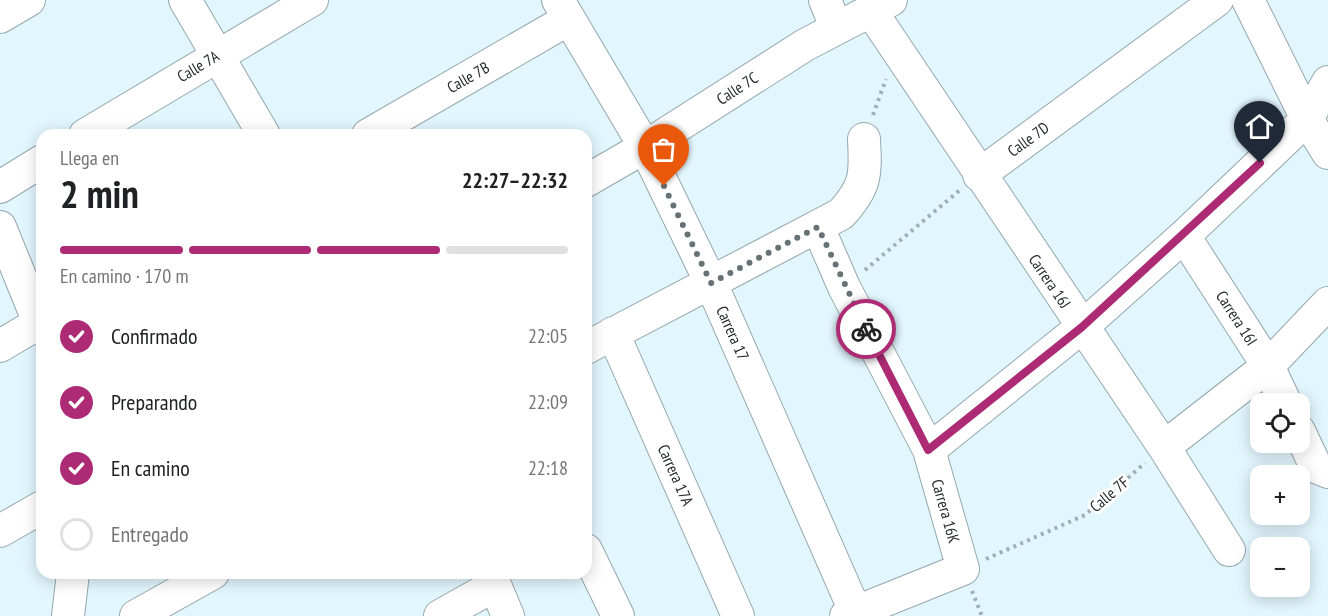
<!DOCTYPE html>
<html lang="es">
<head>
<meta charset="utf-8">
<style>
	body { margin:0; font-family:"PT Sans Narrow",sans-serif; background:#f2f2f2; color:#202124; height:100vh; display:flex; flex-direction:column; font-size:22px; white-space:nowrap }
	* { box-sizing:border-box; margin:0 }
	p { font-size:20px; color:#757577 }
	.icon { flex:none; width:33px; height:33px; fill:none; stroke:currentColor; stroke-width:2; stroke-linecap:round; stroke-linejoin:round }
	.map { position:relative; flex:1; overflow:hidden }
	.panel { position:absolute; left:36px; top:129px; width:556px; height:450px; display:flex; flex-direction:column; background:#fff; border-radius:18px; box-shadow:0 3px 15px #0003 }
	.panel>* { flex:none }
	.controls { position:absolute; left:1250px; top:393px; display:grid; gap:12px }
	.controls a { display:grid; place-items:center; width:60px; height:60px; border-radius:12px; background:#fff; box-shadow:0 3px 15px #0003; font-size:30px }
	.pin { position:absolute; display:grid; place-items:center; width:51px; height:51px; color:#fff; margin:-62px -26px; border-radius:50% 50% 50% 0; rotate:-45deg; box-shadow:0 0 6px #0007 }
	.pin .icon { rotate:45deg }
	.courier { position:absolute; display:grid; place-items:center; width:60px; height:60px; margin:-30px; border:4px solid #ad2a74; border-radius:50%; background:#fff; color:#222; box-shadow:0 2px 8px #0007 }
	.summary em { font-style:normal; font-weight:700 }
	.summary div { display:flex; flex-direction:column-reverse }
	.summary { display:flex; align-items:center; justify-content:space-between; height:102px; padding:0 24px }
	h1 { font-size:39px; font-weight:700; line-height:45px }
	.bar { display:grid; grid-template-columns:repeat(4,1fr); gap:9px 6px; align-content:center; height:72px; padding:0 24px }
	.bar i { height:8px; border-radius:4px; background:#e0e0e0 }
	.bar .selected { background:#ad2a74 }
	.bar p { grid-column:span 4 }
	ol { padding:0 24px; list-style:none }
	li { display:flex; align-items:center; gap:18px; height:66px }
	li p { margin-inline-start:auto }
	li .icon { padding:6px; border-radius:50%; background:#ad2a74; color:#fff; stroke-width:4 }
	li:last-child { color:#757577 }
	li i { width:33px; height:33px; border:3px solid #e0e0e0; border-radius:50% }
	.map>svg:first-child { display:block }
</style>
</head>
<body>
<div class="map">
<svg width="1328" height="616" viewBox="0 0 1328 616">
	<rect width="100%" height="100%" fill="#e2f6fd"/>
	<g fill="none" stroke-linecap="round" stroke-linejoin="round">
		<!-- minor casing -->
		<g stroke="#94a7ad" stroke-width="34">
			<path id="minor" d="M185,0L264,135
				M558,0L645,147L711,283L855,611
				M825,0L836,27
				M1248,0L1307,119L1328,153
				M871,11L1164,447L1229,550
				M0,17L29,0
				M85,135L312,0
				M368,135L569,19
				M979,175L1217,0
				M586,181L645,147L805,45L891,0
				M0,187L42,161
				M0,227L42,330
				M818,227L844,287L929,450L963,569L846,616
				M1184,236L1268,366L1286,404
				M613,333L738,616
				M0,346L42,321
				M586,348L841,214C866,187 866,175 864,139
				M1299,431L1316,467L1328,472
				M1164,447L1268,366L1328,303
				M929,450L1082,327L1184,236L1307,119L1328,82
				M0,531L42,507
				M586,550L618,616
				M490,573L508,616
				M68,616L73,573
				M136,616L213,573
				M440,616L495,585"/>
		</g>
		<!-- path -->
		<path stroke="#9fafb4" stroke-width="4" stroke-dasharray="3 4.5" stroke-linecap="butt" d="M873,115L886,79
			M865,270L960,190
			M986,559L1085,515L1145,463
			M972,591L982,616"/>
		<!-- minor -->
		<use href="#minor" stroke="#fff" stroke-width="32"/>
	</g>
	<g fill="none" stroke-linecap="round" stroke-linejoin="round">
		<!-- done -->
		<path stroke="#667276" stroke-width="6" stroke-dasharray="0 10.8" d="M664,186L711,283L818,227L866,329"/>
		<!-- route -->
		<path stroke="#ad2a74" stroke-width="8" d="M866,329L928,450L1082,327L1260,163"/>
	</g>
	<g text-anchor="middle" stroke-width="6" stroke-linejoin="round" paint-order="stroke">
		<!-- street labels -->
		<g font-size="16" fill="#232b2d" stroke="#fff">
			<text transform="translate(198 66) rotate(-31)" y="6">Calle 7A</text>
			<text transform="translate(468 77) rotate(-30)" y="6">Calle 7B</text>
			<text transform="translate(737 88) rotate(-33)" y="6">Calle 7C</text>
			<text transform="translate(1028 139) rotate(-36)" y="6">Calle 7D</text>
			<text transform="translate(1050 281) rotate(56)" y="6">Carrera 16J</text>
			<text transform="translate(1237 318) rotate(57)" y="6">Carrera 16I</text>
			<text transform="translate(733 333) rotate(66)" y="6">Carrera 17</text>
			<text transform="translate(676 475) rotate(66)" y="6">Carrera 17A</text>
			<text transform="translate(1109 494) rotate(-40)" y="6">Calle 7F</text>
			<text transform="translate(946 511) rotate(74)" y="6">Carrera 16K</text>
		</g>
	</g>
</svg>
<div class="controls">
<a><svg class="icon" aria-label="locate" viewBox="0 0 24 24"><circle cx="12" cy="12" r="6"/><path d="M12 2v4M12 18v4M2 12h4M18 12h4"/></svg></a>
<a>+</a>
<a>−</a>
</div>
<div class="pin" style="left:664px;top:186px;background:#ea580c"><svg class="icon" aria-label="bag" viewBox="0 0 24 24"><path d="M5 8h14l-1 12H6zM9 8a3 3 0 0 1 6 0"/></svg></div>
<div class="pin" style="left:1260px;top:163px;background:#1f2937"><svg class="icon" aria-label="home" viewBox="0 0 24 24"><path d="M3 11l9-7 9 7M6 9v11h12V9"/></svg></div>
<div class="courier" style="left:866px;top:329px"><svg class="icon" aria-label="bike" viewBox="0 0 24 24"><circle cx="6" cy="16" r="4"/><circle cx="18" cy="16" r="4"/><path d="M6 16l4-8h5l3 8M10 8l3 8H6M13 5h3"/></svg></div>
<section class="panel">
<div class="summary"><div><h1>2 min</h1><p>Llega en</p></div><em>22:27–22:32</em></div>
<div class="bar"><i class="selected"></i><i class="selected"></i><i class="selected"></i><i></i><p>En camino · 170 m</p></div>
<ol>
<li><svg class="icon" aria-label="check" viewBox="0 0 24 24"><path d="M5 12l5 5 9-10"/></svg>Confirmado<p>22:05</p></li>
<li><svg class="icon" aria-label="check" viewBox="0 0 24 24"><path d="M5 12l5 5 9-10"/></svg>Preparando<p>22:09</p></li>
<li><svg class="icon" aria-label="check" viewBox="0 0 24 24"><path d="M5 12l5 5 9-10"/></svg>En camino<p>22:18</p></li>
<li><i></i>Entregado</li>
</ol>
</section>
</div>
</body>
</html>
